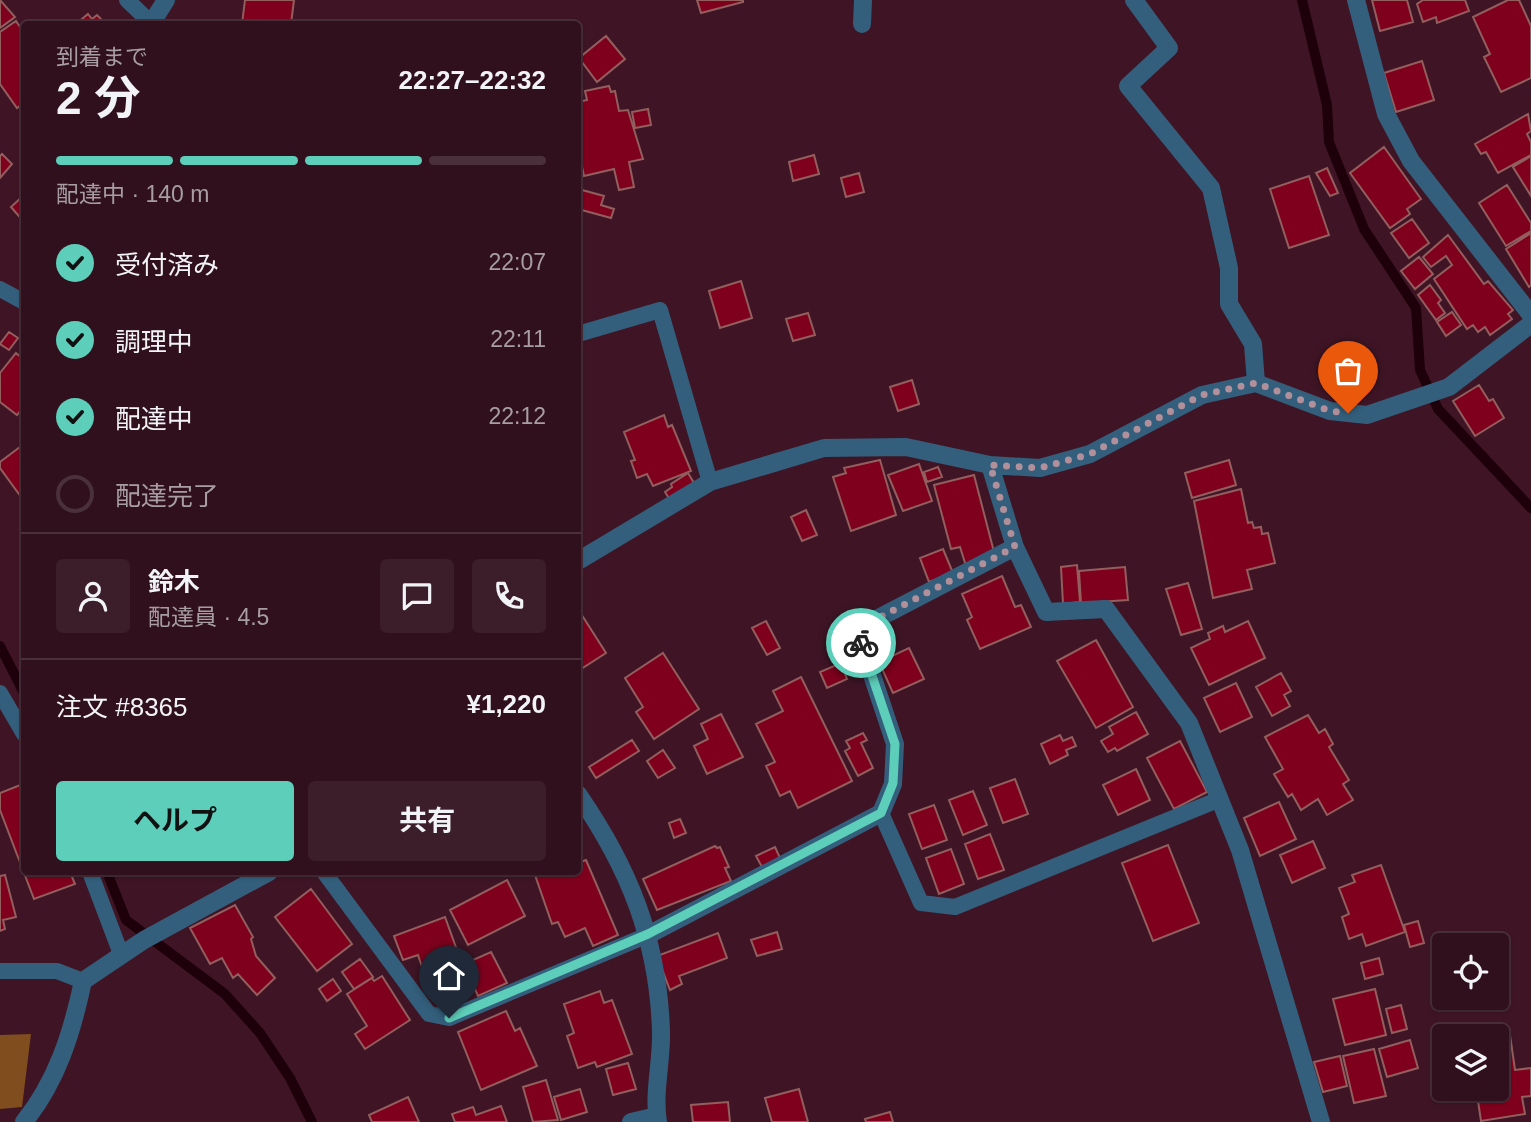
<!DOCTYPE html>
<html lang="ja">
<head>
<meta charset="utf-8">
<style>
	body { margin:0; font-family:Helvetica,"Noto Sans JP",sans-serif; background:#3b1e29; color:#f1f3f6; height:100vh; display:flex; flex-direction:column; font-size:26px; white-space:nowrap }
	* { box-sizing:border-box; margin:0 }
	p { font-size:23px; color:#a79da3 }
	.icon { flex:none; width:38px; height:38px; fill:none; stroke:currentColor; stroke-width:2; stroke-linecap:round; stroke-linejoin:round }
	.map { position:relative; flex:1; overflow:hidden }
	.drawer { position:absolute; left:21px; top:21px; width:560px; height:854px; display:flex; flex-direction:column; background:#2f101c; border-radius:7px; box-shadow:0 2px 5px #0004,0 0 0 2px #4a303b }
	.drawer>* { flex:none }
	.tools { position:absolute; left:1432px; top:933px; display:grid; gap:14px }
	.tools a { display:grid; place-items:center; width:77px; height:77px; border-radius:7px; background:#2f101c; box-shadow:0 2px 5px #0004,0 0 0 2px #4a303b; font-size:35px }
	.pin { position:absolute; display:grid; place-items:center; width:60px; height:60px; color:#fff; margin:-72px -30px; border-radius:50% 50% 50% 0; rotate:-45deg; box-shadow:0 0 7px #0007 }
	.pin .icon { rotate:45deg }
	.courier { position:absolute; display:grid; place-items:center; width:70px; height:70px; margin:-35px; border:5px solid #5dceb9; border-radius:50%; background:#fff; color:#222; box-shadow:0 2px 9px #0007 }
	.overview em { font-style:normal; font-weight:700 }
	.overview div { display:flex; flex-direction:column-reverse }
	.overview { display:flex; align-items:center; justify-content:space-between; height:119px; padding:0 35px }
	h1 { font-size:46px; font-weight:700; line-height:52px }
	.bar { display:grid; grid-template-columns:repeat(4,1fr); gap:10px 7px; align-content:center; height:84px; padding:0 35px }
	.bar i { height:9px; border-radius:5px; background:#4a303b }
	.bar .selected { background:#5dceb9 }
	.bar p { grid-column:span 4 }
	.line { display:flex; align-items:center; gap:18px; padding:0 35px; border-top:2px solid #4a303b }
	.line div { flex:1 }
	.round { display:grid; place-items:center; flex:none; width:74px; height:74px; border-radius:7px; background:#3b1e29 }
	ol { padding:0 35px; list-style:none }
	li { display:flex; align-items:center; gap:21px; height:77px }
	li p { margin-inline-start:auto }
	li .icon { padding:7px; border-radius:50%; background:#5dceb9; color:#111; stroke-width:4 }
	li:last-child { color:#a79da3 }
	li i { width:38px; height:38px; border:4px solid #4a303b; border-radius:50% }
	.primary-button { display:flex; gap:14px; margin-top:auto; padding:14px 35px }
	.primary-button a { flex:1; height:80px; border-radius:7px; background:#5dceb9; color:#111; font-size:28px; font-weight:700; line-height:80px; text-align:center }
	.primary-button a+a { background:#3b1e29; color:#f1f3f6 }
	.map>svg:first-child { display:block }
</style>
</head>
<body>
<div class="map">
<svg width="1531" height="1122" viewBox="0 0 1531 1122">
	<rect width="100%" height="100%" fill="#3f1525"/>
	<!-- forest -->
	<path fill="#804d1f" d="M31,1034L22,1107L0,1109V1035Z"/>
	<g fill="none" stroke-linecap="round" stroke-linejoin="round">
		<!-- stream -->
		<path stroke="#1e000b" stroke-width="10" d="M1302,0L1327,105L1329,142L1364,229L1416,308L1420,370L1438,409L1531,508
			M0,646L24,693
			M107,872L126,920L225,994L260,1033L290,1078L312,1122"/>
	</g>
	<!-- building -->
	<path fill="#7f001d" stroke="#925e5e" stroke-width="2" d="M0,0L15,17L0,28Z
		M245,0H294L291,24H242Z
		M697,0H743V2L701,13Z
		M1372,0H1407L1413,22L1380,31Z
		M1423,0H1465L1469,11L1437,23L1436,17L1423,22L1417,4Z
		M1508,0H1519L1531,26V78L1501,92L1484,57L1490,54L1473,17Z
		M88,14L92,19L97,15L106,24H76Z
		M16,21L24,33V103L17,108L0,84V32Z
		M606,36L625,59L597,82L579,58Z
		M1422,61L1434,100L1396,112L1384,73Z
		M609,86L611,92L615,91L619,111L628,110L643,159L629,162L634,187L619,190L614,169L584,176L578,148V102L587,100L585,91Z
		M648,109L651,125L635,128L632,112Z
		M1528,114L1531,131L1527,134L1531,142V155L1498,173L1486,152L1481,154L1475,144Z
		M1384,147L1421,199L1407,209L1410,214L1390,228L1350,173Z
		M2,154L12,164L0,178V156Z
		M814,155L819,174L793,181L789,162Z
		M1531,156V196L1513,167Z
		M1327,168L1338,193L1330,196L1316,173Z
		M859,173L864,192L846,197L841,178Z
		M1309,176L1329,235L1289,248L1270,189Z
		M1507,185L1531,223V231L1506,246L1479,203Z
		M582,190L604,196L601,205L614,209L611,218L578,209Z
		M24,195V222L11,207Z
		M1412,219L1429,243L1409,258L1391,233Z
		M1531,233V285L1529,287L1506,249Z
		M1448,235L1484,284L1488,281L1513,310L1508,314L1512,319L1490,335L1485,327L1478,332L1473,325L1467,329L1434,279L1452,265L1446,256L1431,267L1423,257Z
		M1419,257L1433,274L1415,289L1401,271Z
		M741,281L752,318L720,328L709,291Z
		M1430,285L1441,300L1438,303L1445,313L1436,320L1418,295Z
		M1452,312L1461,325L1446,336L1437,322Z
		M808,313L815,335L793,341L786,319Z
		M9,332L18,338L9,350L0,344Z
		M16,353L24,360V406L17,415L0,402V373Z
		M912,380L919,404L898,411L890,387Z
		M1479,385L1489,401L1493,399L1504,418L1475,436L1453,401Z
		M664,415L668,427L672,425L691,471L653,486L647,474L637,478L631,461L635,460L624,432Z
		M24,444V501L0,468V462Z
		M880,460L896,515L851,531L833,477L846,473L844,468Z
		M1229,460L1236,485L1192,498L1185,473Z
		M919,464L932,501L903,511L888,475Z
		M938,467L942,477L927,482L924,472Z
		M688,473L697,488L672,503L665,492L672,487L671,484Z
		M974,475L994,552L966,566L960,547L951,549L934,485Z
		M1241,489L1248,523L1252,522L1254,528L1261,527L1262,534L1268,533L1275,563L1247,570L1252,589L1213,598L1194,501Z
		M806,510L817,535L802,541L791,517Z
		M943,549L953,573L929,582L920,558Z
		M1077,565L1080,602L1063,604L1061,567Z
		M1125,567L1128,600L1081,603L1079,571Z
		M1002,576L1015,607L1021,605L1031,627L980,649L967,620L972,617L962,594Z
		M1188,583L1202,629L1181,635L1166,589Z
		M578,609L606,653L578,671Z
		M766,621L780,648L767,655L752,628Z
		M1248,621L1265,658L1209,685L1191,648L1210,639L1208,633L1223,626L1225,632Z
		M1096,640L1133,707L1096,728L1057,661Z
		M909,648L924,679L893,693L879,662Z
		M663,653L699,709L654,739L636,712L643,707L625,678Z
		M841,663L847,679L827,688L820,672Z
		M1281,673L1291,691L1284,695L1290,706L1272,716L1256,687Z
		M801,677L852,781L798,808L790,791L780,796L766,766L775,762L756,724L783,711L773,691Z
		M1236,683L1252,717L1220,732L1204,698Z
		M1136,712L1148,734L1117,751L1115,748L1108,752L1101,741L1113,734L1109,727Z
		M721,714L743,757L707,774L694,746L708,739L701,724Z
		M1308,715L1319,733L1325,729L1333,744L1329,747L1349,780L1343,784L1353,800L1327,815L1318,799L1301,810L1292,794L1288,797L1274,774L1283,769L1265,737Z
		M863,733L867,740L861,743L873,768L858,776L845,751L850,748L846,741Z
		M1060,735L1063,741L1072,737L1076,746L1066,750L1068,755L1050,764L1041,744Z
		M632,740L639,751L596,778L589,767Z
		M1180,741L1207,792L1174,809L1147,758Z
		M663,750L675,768L658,778L647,761Z
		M1136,769L1150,800L1118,815L1103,785Z
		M1015,779L1028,814L1003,823L990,788Z
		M24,780V872H70L75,884L34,899L0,810V793L23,784Z
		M973,791L987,825L963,835L949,800Z
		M1279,802L1296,839L1260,856L1244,818Z
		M934,805L947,840L922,849L909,814Z
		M680,819L686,833L674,838L669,823Z
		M990,834L1004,870L978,879L965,844Z
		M1313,841L1325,868L1292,883L1280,855Z
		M1168,845L1199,923L1153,941L1122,863Z
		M715,846L717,848L720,847L729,867L725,868L731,881L657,910L643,879Z
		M775,847L780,858L762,867L756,856Z
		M951,849L964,884L939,894L926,858Z
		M586,860L618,935L593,946L585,928L565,937L558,922L552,924L535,875L543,872H578V863Z
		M1381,865L1405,932L1366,946L1362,934L1349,939L1342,917L1349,914L1339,888L1355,882L1352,875Z
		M5,875L16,917L3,920L5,929L0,931V876Z
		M507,880L525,916L468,945L450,910Z
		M311,889L352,944L317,971L275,917Z
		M235,905L253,937L251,939L256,956L275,978L257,995L238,974L233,978L222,958L210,964L190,928Z
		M445,917L462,964L444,971L441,963L423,970L418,955L403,960L394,936Z
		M1418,921L1424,943L1410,947L1404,925Z
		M777,932L782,949L757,956L751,940Z
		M718,933L727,958L679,976L682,984L670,990L657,956Z
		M491,952L507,983L478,996L464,964Z
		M1379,958L1383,974L1365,979L1361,963Z
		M360,959L373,977L354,989L342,972Z
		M382,976L410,1020L365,1049L355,1034L367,1026L347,994L372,978L374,981Z
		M333,979L341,991L327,1001L319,989Z
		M452,979L463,1003L441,1013L430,988Z
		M1375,989L1386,1035L1345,1045L1333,999Z
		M600,991L604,1003L612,1000L632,1054L597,1067L595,1062L578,1068L567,1036L574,1033L564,1004Z
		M1401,1005L1407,1029L1392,1033L1386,1009Z
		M506,1011L515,1031L520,1028L537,1066L481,1090L458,1032Z
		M1509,1028L1515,1070L1531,1068V1096L1522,1097L1525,1114L1481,1121L1477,1094L1467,1096L1466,1088H1496V1036L1461,1034Z
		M1410,1040L1418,1068L1387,1077L1379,1049Z
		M1374,1049L1386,1096L1354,1103L1343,1056Z
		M1340,1056L1347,1086L1323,1092L1314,1062Z
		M628,1063L636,1089L613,1095L606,1069Z
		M546,1080L558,1120L533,1122L523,1087Z
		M580,1089L587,1112L561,1120L554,1097Z
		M799,1089L808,1122H772L765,1098Z
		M408,1097L419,1122H372L369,1115Z
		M728,1102L730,1122H693L691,1105Z
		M501,1106L507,1122H455L452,1114L473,1107L476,1115Z
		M890,1112L893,1122H866L865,1119Z"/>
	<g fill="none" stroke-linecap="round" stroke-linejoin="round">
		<!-- service -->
		<path stroke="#335f7c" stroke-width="16" d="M127,0L151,23
			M0,289L24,302
			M578,334L660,310L710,482
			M0,693L24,734
			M881,813L921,903L955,907L1220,799
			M90,872L121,954
			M324,872L429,1014L449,1018L648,935
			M0,971H57L83,981"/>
		<!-- minor -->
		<path stroke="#335f7c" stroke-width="18" d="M1134,0L1169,48L1128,86L1211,188L1229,268V304L1253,344L1256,383
			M1356,0L1386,114L1411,161L1531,315
			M151,24L166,0
			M862,24L863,0
			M990,465L1015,547L1046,612L1106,609L1189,723L1240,850L1321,1122
			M578,561L710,482L824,448L906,447L990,465L1040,468L1090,454L1202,395L1256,383L1330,411L1367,415L1449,387L1531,324
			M578,794C629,868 658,939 661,1031C662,1061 653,1093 658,1122
			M648,935L881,813L893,784L895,744L860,639L865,625L1015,547
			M24,1122C57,1081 72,1033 83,981L144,940L269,872
			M631,1122L657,1116"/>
	</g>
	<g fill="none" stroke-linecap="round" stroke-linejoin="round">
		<!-- done -->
		<path stroke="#b2909b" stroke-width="7" stroke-dasharray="0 12.6" d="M861,643L865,625L1015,547L990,465L1040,468L1090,454L1202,395L1256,383L1330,411L1348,413"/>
		<!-- route -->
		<path stroke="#5dceb9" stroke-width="9" d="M449,1018L648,934L881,813L893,783L895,744L861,643"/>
	</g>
</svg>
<div class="tools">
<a><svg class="icon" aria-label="locate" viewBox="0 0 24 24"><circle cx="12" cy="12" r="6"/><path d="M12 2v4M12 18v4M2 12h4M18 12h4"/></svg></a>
<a><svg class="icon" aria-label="layers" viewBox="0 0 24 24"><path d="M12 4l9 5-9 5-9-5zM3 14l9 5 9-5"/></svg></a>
</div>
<div class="pin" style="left:1348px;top:413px;background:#ea580c"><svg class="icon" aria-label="bag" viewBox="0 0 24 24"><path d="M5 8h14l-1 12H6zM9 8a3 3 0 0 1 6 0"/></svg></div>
<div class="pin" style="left:449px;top:1018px;background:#1f2937"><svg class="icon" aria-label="home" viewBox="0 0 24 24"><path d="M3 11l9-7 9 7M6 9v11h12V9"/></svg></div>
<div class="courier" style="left:861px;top:643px"><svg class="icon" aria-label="bike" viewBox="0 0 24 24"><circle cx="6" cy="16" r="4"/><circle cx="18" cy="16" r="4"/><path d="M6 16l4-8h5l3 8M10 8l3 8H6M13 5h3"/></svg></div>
<section class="drawer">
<div class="overview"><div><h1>2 分</h1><p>到着まで</p></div><em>22:27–22:32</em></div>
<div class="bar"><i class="selected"></i><i class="selected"></i><i class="selected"></i><i></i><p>配達中 · 140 m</p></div>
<ol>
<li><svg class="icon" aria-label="check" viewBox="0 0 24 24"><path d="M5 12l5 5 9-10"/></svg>受付済み<p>22:07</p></li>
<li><svg class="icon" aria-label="check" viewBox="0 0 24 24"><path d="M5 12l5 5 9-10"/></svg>調理中<p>22:11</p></li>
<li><svg class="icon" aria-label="check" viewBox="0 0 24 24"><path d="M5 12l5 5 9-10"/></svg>配達中<p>22:12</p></li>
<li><i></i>配達完了</li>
</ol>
<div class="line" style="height:126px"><a class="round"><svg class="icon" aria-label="person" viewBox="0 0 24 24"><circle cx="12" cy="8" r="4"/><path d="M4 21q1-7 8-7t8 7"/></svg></a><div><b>鈴木</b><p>配達員 · 4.5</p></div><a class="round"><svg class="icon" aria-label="chat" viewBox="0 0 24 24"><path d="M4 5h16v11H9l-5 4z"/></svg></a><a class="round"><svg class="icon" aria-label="phone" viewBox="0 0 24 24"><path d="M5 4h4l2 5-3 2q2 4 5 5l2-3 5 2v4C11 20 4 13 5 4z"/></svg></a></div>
<div class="line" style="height:91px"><div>注文 #8365</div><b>¥1,220</b></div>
<div class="primary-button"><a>ヘルプ</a><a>共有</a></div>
</section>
</div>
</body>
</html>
